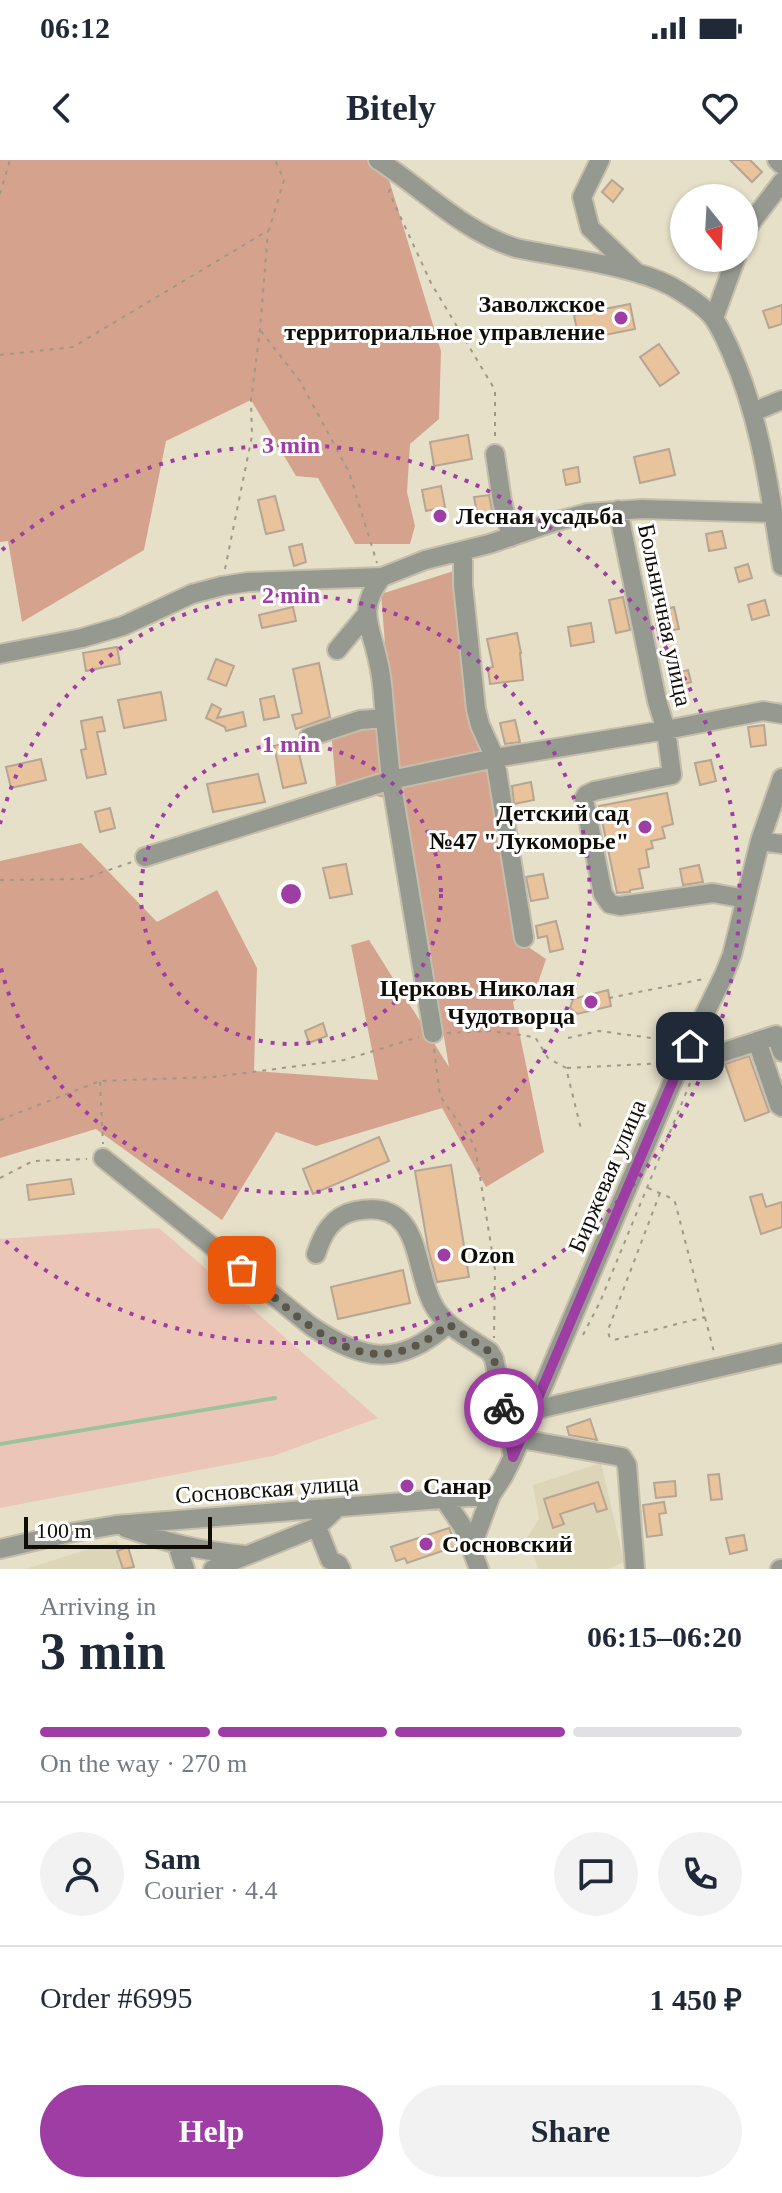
<!DOCTYPE html>
<html lang="en">
<head>
<meta charset="utf-8">
<style>
	body { margin:0; font-family:"Times New Roman",serif; background:#f2f2f3; color:#1f2937; height:100vh; display:flex; flex-direction:column; font-size:30px; white-space:nowrap }
	* { box-sizing:border-box; margin:0 }
	p { font-size:26px; color:#747a83 }
	.icon { flex:none; width:44px; height:44px; fill:none; stroke:currentColor; stroke-width:2; stroke-linecap:round; stroke-linejoin:round }
	.map { position:relative; height:1409px; overflow:hidden }
	.panel { display:flex; flex-direction:column; background:#fff; flex:1 }
	.panel>* { flex:none }
	.needle { width:52px; rotate:162deg }
	.buttons { position:absolute; left:670px; top:24px; display:grid; gap:16px }
	.buttons a { display:grid; place-items:center; width:88px; height:88px; border-radius:50%; background:#fff; box-shadow:0 2px 6px #0004; font-size:40px }
	.scale { position:absolute; left:24px; bottom:20px; width:188px; box-sizing:border-box; padding-left:8px; border:4px solid #0f0d06; border-top:0; font-size:22px; line-height:28px; white-space:nowrap; color:#0f0d06; -webkit-text-stroke:6px #fff; paint-order:stroke }
	.pin { position:absolute; display:grid; place-items:center; width:68px; height:68px; color:#fff; margin:-34px; border-radius:16px; box-shadow:0 4px 12px #0006 }
	.courier { position:absolute; display:grid; place-items:center; width:80px; height:80px; margin:-40px; border:6px solid #9e3da4; border-radius:50%; background:#fff; color:#222; box-shadow:0 2px 10px #0007 }
	.head em { font-style:normal; font-weight:600 }
	.head div { display:flex; flex-direction:column-reverse }
	.head { display:flex; align-items:center; justify-content:space-between; height:136px; padding:0 40px }
	h1 { font-size:52px; font-weight:600; line-height:60px }
	.bar { display:grid; grid-template-columns:repeat(4,1fr); gap:12px 8px; align-content:center; height:96px; padding:0 40px }
	.bar i { height:10px; border-radius:6px; background:#e0e1e3 }
	.bar .selected { background:#9e3da4 }
	.bar p { grid-column:span 4 }
	.line { display:flex; align-items:center; gap:20px; padding:0 40px; border-top:2px solid #e0e1e3 }
	.line div { flex:1 }
	.round { display:grid; place-items:center; flex:none; width:84px; height:84px; border-radius:42px; background:#f2f2f3 }
	.cta { display:flex; gap:16px; margin-top:auto; padding:16px 40px }
	.cta a { flex:1; height:92px; border-radius:48px; background:#9e3da4; color:#fff; font-size:32px; font-weight:600; line-height:92px; text-align:center }
	.cta a+a { background:#f2f2f3; color:#1f2937 }
	.status { display:flex; justify-content:space-between; align-items:center; height:56px; padding:0 40px; background:#fff; direction:ltr }
	.status svg { height:22px; fill:currentColor }
	header { display:flex; justify-content:space-between; align-items:center; height:104px; padding:0 40px; background:#fff; font-size:36px; font-weight:600 }
	.map>svg:first-child { display:block }
</style>
</head>
<body>
<div class="status"><b>06:12</b><svg viewBox="0 0 49 12"><path d="M0 12V9h3v3zM5 12V6h3v6zM10 12V3h3v9zM15 12V0h3v12zM26 1h20v11H26zM47 4h2v5h-2z"/></svg></div>
<header><svg class="icon" aria-label="back" viewBox="0 0 24 24"><path d="M15 5l-7 7 7 7"/></svg>Bitely<svg class="icon" aria-label="heart" viewBox="0 0 24 24"><path d="M12 20l-8-8c-3-5 5-10 8-4 3-6 11-1 8 4z"/></svg></header>
<div class="map">
<svg width="782" height="1409" viewBox="0 0 782 1409">
	<rect width="100%" height="100%" fill="#e6e0c9"/>
	<!-- built -->
	<path fill="#ddd5b7" d="M601,1303L624,1402L608,1409H539L526,1379L539,1359L533,1325Z
		M117,1380L127,1409H26Z"/>
	<!-- green -->
	<path fill="#ebc6b7" d="M159,1068L378,1258L273,1296L0,1348V1079Z"/>
	<!-- forest -->
	<path fill="#d5a28d" d="M0,0H383L441,191L439,259L410,284L407,332L415,366L410,384H355L318,318L296,316L251,240L166,281L144,390L22,462L8,381L0,382Z
		M457,410L494,623L518,780L546,799L538,823L513,842L544,992L486,1027L442,948L316,986L276,972L222,1060L96,969L0,998V701L81,683L157,762L217,730L257,808L254,911L378,920L351,785L369,780L449,907L405,643L336,626L331,570L391,558L381,434Z"/>
	<g fill="none" stroke-linecap="round" stroke-linejoin="round">
		<!-- stream -->
		<path stroke="#9cc39c" stroke-width="4" d="M0,1284L275,1238"/>
	</g>
	<!-- building -->
	<path fill="#e9c39b" stroke="#b6a594" stroke-width="2" d="M730,0H750L762,12L752,22Z
		M612,20L623,29L613,42L602,32Z
		M630,144L635,169L579,180L574,155Z
		M782,145V164L769,168L763,151Z
		M659,184L679,213L660,226L640,197Z
		M468,275L472,299L434,306L430,282Z
		M669,289L675,315L640,323L634,297Z
		M578,307L580,322L566,325L563,310Z
		M441,326L445,347L426,351L422,330Z
		M489,335L493,355L478,358L474,337Z
		M275,336L284,370L266,374L258,340Z
		M722,371L726,388L709,391L706,374Z
		M302,384L306,402L294,406L289,387Z
		M748,404L752,418L739,422L735,408Z
		M623,437L630,470L616,473L609,440Z
		M765,440L769,455L752,460L748,445Z
		M293,447L296,461L262,468L259,455Z
		M674,447L679,469L658,473L654,452Z
		M591,463L594,482L571,486L568,467Z
		M517,473L521,493H520L523,520L490,524L488,508L493,507L487,479Z
		M117,487L120,504L86,511L83,493Z
		M216,499L234,506L226,526L208,519Z
		M319,503L330,557L296,569L292,555L302,553L293,509Z
		M688,510L691,522L671,528L668,516Z
		M161,532L166,560L124,568L118,540Z
		M274,536L279,557L264,560L260,539Z
		M212,544L221,549L217,558L243,552L246,566L226,571L225,567L206,558Z
		M102,557L105,571L97,572L106,614L87,618L81,590L86,589L81,561Z
		M515,560L520,582L505,584L500,563Z
		M764,565L766,585L751,587L748,567Z
		M296,581L306,623L283,628L274,586Z
		M41,599L46,620L11,628L6,607Z
		M711,600L716,621L700,625L695,603Z
		M258,614L265,642L213,652L207,624Z
		M531,622L534,640L514,644L512,626Z
		M667,633L673,664L662,667L665,678L651,681L653,688L646,690L649,707L639,709L643,728L630,730V732L617,733L599,646Z
		M110,648L115,668L100,672L95,652Z
		M346,704L352,734L330,738L323,708Z
		M699,705L703,722L683,725L680,709Z
		M543,714L548,738L531,741L526,717Z
		M556,761L563,789L550,792L547,776L538,778L536,766Z
		M608,830L611,846L577,854L570,848L573,839Z
		M323,863L327,876L309,883L305,871Z
		M749,896L769,952L745,961L725,904Z
		M379,977L389,1001L313,1034L303,1009Z
		M451,1005L469,1117L437,1122L428,1088L415,1011Z
		M71,1019L74,1034L29,1040L27,1025Z
		M762,1034L766,1047L782,1042V1067L761,1074L750,1037Z
		M403,1110L410,1143L338,1159L331,1127Z
		M590,1259L597,1280L569,1275L567,1267Z
		M719,1314L722,1339L711,1340L708,1315Z
		M675,1321L676,1336L656,1338L654,1323Z
		M598,1322L607,1349L597,1352L594,1343L560,1354L564,1364L553,1368L544,1339Z
		M664,1342L666,1353L659,1354L662,1375L647,1377L643,1345Z
		M449,1368L457,1386L407,1403L405,1398L396,1401L391,1387Z
		M744,1375L747,1390L730,1394L726,1378Z
		M128,1387L134,1407L123,1409L117,1391Z"/>
	<g fill="none" stroke-linecap="round" stroke-linejoin="round">
		<!-- minor casing -->
		<g stroke="#c4beaa" stroke-width="22">
			<path id="minor" d="M378,0C425,30 462,71 516,88C563,98 630,105 671,126C685,134 705,146 714,159C721,169 726,181 731,192C761,260 770,334 782,406
				M600,0L582,37L590,68L636,112
				M777,0L782,5
				M744,76L747,68L782,22
				M714,158L736,98
				M753,252L782,240
				M495,294L502,341L511,377
				M618,350L657,541L666,570L672,615L594,631L586,635L584,639L603,734L610,744L620,746L713,733L746,739
				M463,391V425L476,549L480,565L495,598L524,778
				M337,490L366,455
				M0,494L82,478L123,466L192,434L222,426L248,422L382,417L425,400L489,384L554,362L588,353L642,349L773,353
				M385,558L391,620L433,873
				M309,577L360,560L385,558C383,539 383,519 378,501C371,466 356,450 382,417
				M760,681L782,684
				M145,697L391,620L495,598L666,570L763,551L782,554
				M757,881L779,945L782,947
				M681,902L700,900L776,875L782,892
				M103,998L311,1166C363,1201 398,1208 448,1164
				M316,1094C323,1073 332,1056 355,1051C426,1036 411,1114 437,1151C450,1169 473,1180 490,1192L494,1199L513,1297
				M534,1250L782,1193
				M521,1279L622,1297L627,1305L635,1409
				M491,1335L503,1317L513,1297L681,902L724,815L732,795L760,681L782,618
				M444,1339L463,1367L479,1409
				M317,1367L330,1400L338,1404L341,1409
				M126,1368C169,1383 199,1391 245,1395
				M177,1385L185,1409
				M0,1389L69,1373L116,1365L491,1335L472,1386
				M213,1409L317,1367L337,1348
				M780,1409H782"/>
		</g>
		<!-- path -->
		<path stroke="#9e9987" stroke-width="2" stroke-dasharray="4 6" stroke-linecap="butt" d="M390,29L389,32L431,123L495,230V279
			M0,34L10,0
			M261,171L300,221L349,312L377,403
			M0,195L73,187L269,70L284,20L275,0
			M225,409L252,276L251,240L260,170L268,71
			M0,720L83,719L132,702
			M609,838L704,819
			M447,873L490,871L535,877L548,898L566,908L581,969
			M568,878L599,871L674,881
			M434,889L440,936L475,986L495,1110L494,1178
			M567,908L664,903
			M100,922L103,984
			M0,960L100,921L214,917L344,900L419,877
			M0,1018L33,1001L87,999
			M648,1028L671,1038L675,1042L714,1192
			M660,1033L608,1170L609,1176L614,1180L705,1157
			M583,1175L600,1142L693,916"/>
		<!-- minor -->
		<use href="#minor" stroke="#969990" stroke-width="18"/>
	</g>
	<g fill="none" stroke-linecap="round" stroke-linejoin="round">
		<!-- done -->
		<path stroke="#5a574a" stroke-width="8" stroke-dasharray="0 14.4" d="M242,1110C306,1162 367,1236 448,1164L490,1192L494,1199L504,1248"/>
		<!-- route -->
		<path stroke="#9e3da4" stroke-width="10" d="M504,1248L513,1297L681,902L690,886"/>
	</g>
	<!-- distance rings -->
	<g fill="none" stroke="#9e3da4" stroke-width="4" stroke-dasharray="4 8">
		<circle cx="291" cy="734" r="150"/>
		<path d="M0 664A299 299 0 1 1 0 804"/>
		<path d="M2 390A449 449 0 1 1 2 1078"/>
	</g>
	<!-- markers -->
	<g fill="#9e3da4" stroke="#fff" stroke-width="3">
		<circle cx="621" cy="158" r="8"/>
		<circle cx="440" cy="356" r="8"/>
		<circle cx="645" cy="667" r="8"/>
		<circle cx="591" cy="842" r="8"/>
		<circle cx="444" cy="1095" r="8"/>
		<circle cx="407" cy="1326" r="8"/>
		<circle cx="426" cy="1384" r="8"/>
	</g>
	<g text-anchor="middle" stroke-width="6" stroke-linejoin="round" paint-order="stroke">
		<!-- poi labels -->
		<g font-size="24" font-weight="bold" fill="#0f0d06" stroke="#fff" text-anchor="start">
			<text x="605" y="152" text-anchor="end">Заволжское<tspan x="605" dy="28">территориальное управление</tspan></text>
			<text x="456" y="364">Лесная усадьба</text>
			<text x="629" y="661" text-anchor="end">Детский сад<tspan x="629" dy="28">№47 "Лукоморье"</tspan></text>
			<text x="575" y="836" text-anchor="end">Церковь Николая<tspan x="575" dy="28">Чудотворца</tspan></text>
			<text x="460" y="1103">Ozon</text>
			<text x="423" y="1334">Санар</text>
			<text x="442" y="1392">Сосновский</text>
		</g>
		<!-- street labels -->
		<g font-size="24" fill="#0f0d06" stroke="#fff">
			<text transform="translate(665 455) rotate(78)" y="8">Больничная улица</text>
			<text transform="translate(607 1016) rotate(-67)" y="8">Биржевая улица</text>
			<text transform="translate(267 1329) rotate(-4)" y="8">Сосновская улица</text>
		</g>
	</g>
	<circle cx="291" cy="734" r="12" fill="#9e3da4" stroke="#fff" stroke-width="4"/>
	<g font-size="24" text-anchor="middle" font-weight="bold" fill="#9e3da4" stroke="#fff" stroke-width="6" stroke-linejoin="round" paint-order="stroke">
		<text x="291" y="293">3 min</text>
		<text x="291" y="443">2 min</text>
		<text x="291" y="592">1 min</text>
	</g>
</svg>
<div class="buttons">
<a><svg class="needle" viewBox="-14 -14 28 28"><path d="M0-13l5 13h-10z" fill="#e53935"/><path d="M0 13l5-13h-10z" fill="#747a83"/></svg></a>
</div>
<div class="scale">100 m</div>
<div class="pin" style="left:242px;top:1110px;background:#ea580c"><svg class="icon" aria-label="bag" viewBox="0 0 24 24"><path d="M5 8h14l-1 12H6zM9 8a3 3 0 0 1 6 0"/></svg></div>
<div class="pin" style="left:690px;top:886px;background:#1f2937"><svg class="icon" aria-label="home" viewBox="0 0 24 24"><path d="M3 11l9-7 9 7M6 9v11h12V9"/></svg></div>
<div class="courier" style="left:504px;top:1248px"><svg class="icon" aria-label="bike" viewBox="0 0 24 24"><circle cx="6" cy="16" r="4"/><circle cx="18" cy="16" r="4"/><path d="M6 16l4-8h5l3 8M10 8l3 8H6M13 5h3"/></svg></div>
</div>
<section class="panel">
<div class="head"><div><h1>3 min</h1><p>Arriving in</p></div><em>06:15–06:20</em></div>
<div class="bar"><i class="selected"></i><i class="selected"></i><i class="selected"></i><i></i><p>On the way · 270 m</p></div>
<div class="line" style="height:144px"><a class="round"><svg class="icon" aria-label="person" viewBox="0 0 24 24"><circle cx="12" cy="8" r="4"/><path d="M4 21q1-7 8-7t8 7"/></svg></a><div><b>Sam</b><p>Courier · 4.4</p></div><a class="round"><svg class="icon" aria-label="chat" viewBox="0 0 24 24"><path d="M4 5h16v11H9l-5 4z"/></svg></a><a class="round"><svg class="icon" aria-label="phone" viewBox="0 0 24 24"><path d="M5 4h4l2 5-3 2q2 4 5 5l2-3 5 2v4C11 20 4 13 5 4z"/></svg></a></div>
<div class="line" style="height:104px"><div>Order #6995</div><b>1 450 ₽</b></div>
<div class="cta"><a>Help</a><a>Share</a></div>
</section>
</body>
</html>
